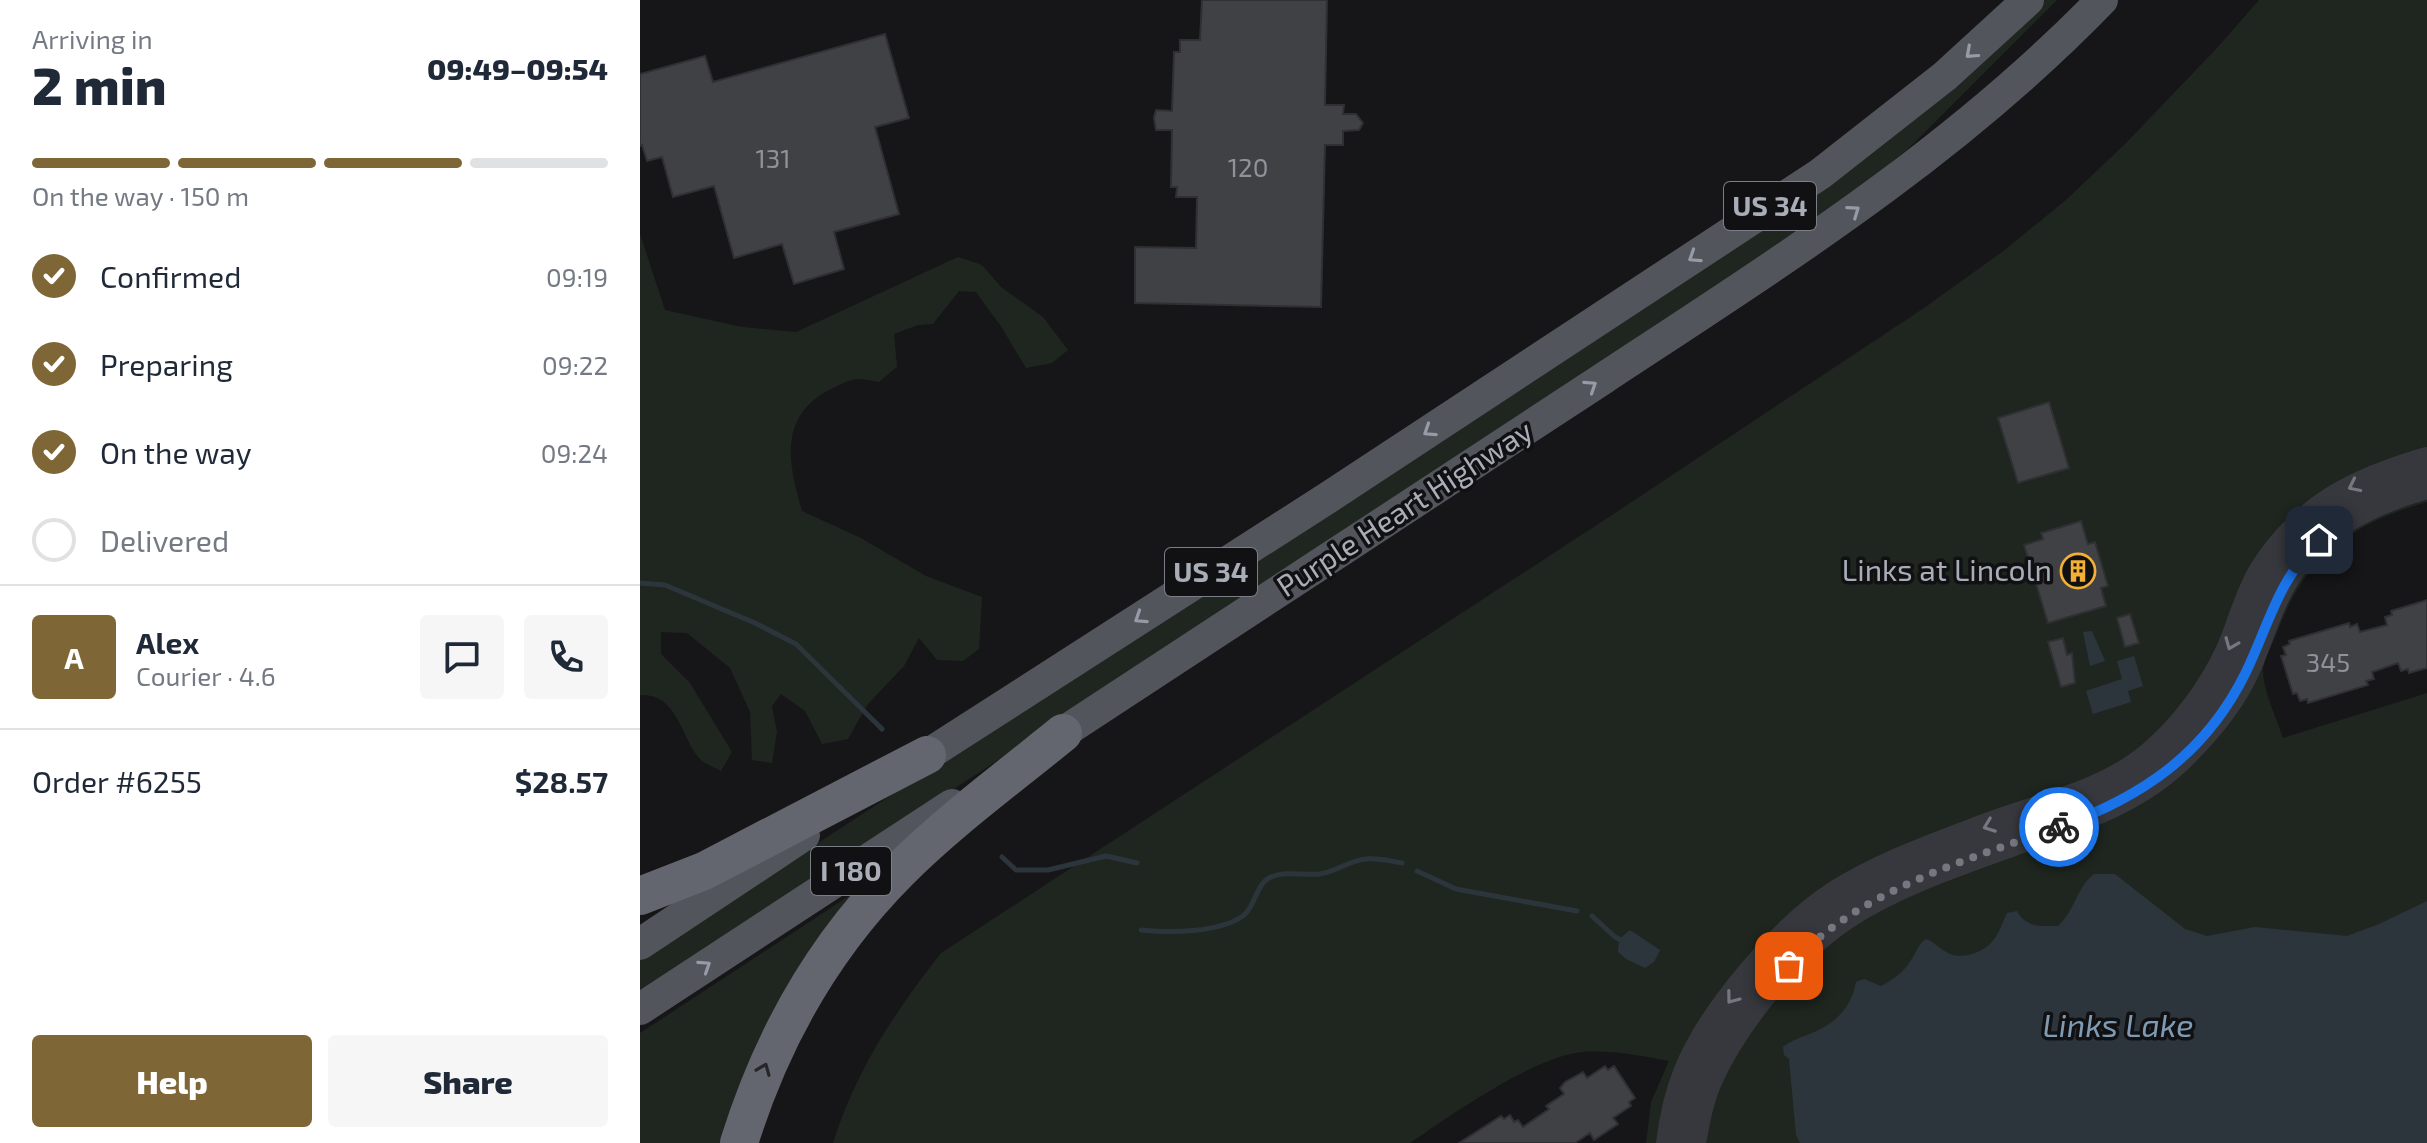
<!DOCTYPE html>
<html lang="en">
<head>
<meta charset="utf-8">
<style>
	body { margin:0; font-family:"Exo 2",sans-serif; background:#f6f6f7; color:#1f2937; height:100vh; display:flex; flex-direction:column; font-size:30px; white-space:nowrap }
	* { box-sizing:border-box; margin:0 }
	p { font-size:26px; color:#747a83 }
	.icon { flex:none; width:44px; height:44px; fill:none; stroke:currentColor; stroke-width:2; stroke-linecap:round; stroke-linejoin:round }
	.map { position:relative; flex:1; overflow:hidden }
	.sheet { display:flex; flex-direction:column; background:#fff; width:640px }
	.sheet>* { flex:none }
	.pin { position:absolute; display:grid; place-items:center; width:68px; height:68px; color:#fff; margin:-34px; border-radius:16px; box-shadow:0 4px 12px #0006 }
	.courier { position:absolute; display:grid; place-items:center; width:80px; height:80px; margin:-40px; border:6px solid #1a73e8; border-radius:50%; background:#fff; color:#222; box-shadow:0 2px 10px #0007 }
	.headline em { font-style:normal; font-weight:800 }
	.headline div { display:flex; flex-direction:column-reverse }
	.headline { display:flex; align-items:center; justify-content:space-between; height:136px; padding:0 32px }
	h1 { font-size:52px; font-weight:800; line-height:60px }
	.bar { display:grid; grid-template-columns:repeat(4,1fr); gap:12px 8px; align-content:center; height:96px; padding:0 32px }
	.bar i { height:10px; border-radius:6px; background:#e0e1e3 }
	.bar .on { background:#7e6636 }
	.bar p { grid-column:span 4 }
	.line { display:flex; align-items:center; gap:20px; padding:0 32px; border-top:2px solid #e0e1e3 }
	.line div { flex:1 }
	.round { display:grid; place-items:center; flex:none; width:84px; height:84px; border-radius:8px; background:#f6f6f7 }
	ol { padding:0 32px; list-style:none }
	li { display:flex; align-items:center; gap:24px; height:88px }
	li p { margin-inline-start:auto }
	li .icon { padding:8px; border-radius:50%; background:#7e6636; color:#fff; stroke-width:4 }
	li:last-child { color:#747a83 }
	li i { width:44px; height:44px; border:4px solid #e0e1e3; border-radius:50% }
	.action { display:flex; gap:16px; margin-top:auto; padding:16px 32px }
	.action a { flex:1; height:92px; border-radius:8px; background:#7e6636; color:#fff; font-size:32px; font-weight:800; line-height:92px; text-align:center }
	.action a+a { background:#f6f6f7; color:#1f2937 }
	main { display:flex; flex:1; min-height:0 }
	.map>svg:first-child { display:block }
</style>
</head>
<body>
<main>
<section class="sheet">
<div class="headline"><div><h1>2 min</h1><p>Arriving in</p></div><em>09:49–09:54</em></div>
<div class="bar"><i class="on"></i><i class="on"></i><i class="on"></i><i></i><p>On the way · 150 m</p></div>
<ol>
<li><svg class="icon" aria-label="check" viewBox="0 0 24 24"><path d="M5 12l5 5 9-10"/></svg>Confirmed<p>09:19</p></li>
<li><svg class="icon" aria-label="check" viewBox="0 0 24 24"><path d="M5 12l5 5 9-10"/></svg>Preparing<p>09:22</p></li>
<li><svg class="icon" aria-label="check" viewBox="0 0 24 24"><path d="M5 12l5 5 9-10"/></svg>On the way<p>09:24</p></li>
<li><i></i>Delivered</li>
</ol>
<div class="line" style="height:144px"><b class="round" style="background:#7e6636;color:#fff">A</b><div><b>Alex</b><p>Courier · 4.6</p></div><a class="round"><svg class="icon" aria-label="chat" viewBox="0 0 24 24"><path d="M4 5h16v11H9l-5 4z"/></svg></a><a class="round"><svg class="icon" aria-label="phone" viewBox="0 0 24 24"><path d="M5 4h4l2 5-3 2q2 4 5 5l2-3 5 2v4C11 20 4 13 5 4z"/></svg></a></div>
<div class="line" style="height:104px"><div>Order #6255</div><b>$28.57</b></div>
<div class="action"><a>Help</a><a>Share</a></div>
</section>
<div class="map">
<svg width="1787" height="1143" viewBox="0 0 1787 1143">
	<rect width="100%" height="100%" fill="#161618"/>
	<!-- green -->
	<path fill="#1e261f" d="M1405,0H1417L1271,146L1176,226L0,994V959L1187,185L1369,36Z
		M1619,0H1787V502C1711,524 1665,556 1637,633C1633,644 1622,661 1623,673C1624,692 1637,719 1643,738L1787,693V1143H1006L1011,1102L1029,1061C1001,1056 971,1050 943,1052C894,1056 811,1115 770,1143H193C216,1070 254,1013 301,953L975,513L1284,308L1366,249L1427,199L1486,143L1577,48Z
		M0,234L25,310L102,327L156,332L318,257L342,265L361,287L403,317L428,350L412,363L386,368L362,328L336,292L319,291L293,324L278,325L254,334L257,367L239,382C214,377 214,378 191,389C138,416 148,463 162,511L219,537L286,576L342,597L339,649L323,661L297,660L279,638L264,666L228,704L208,739L182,744L165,711L141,694L132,706L137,732L132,763L112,760L110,712L90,668L47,633L21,632V654L50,683L92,752L81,771C74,767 64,764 59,758C40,735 37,693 0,695Z
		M241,875L92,1143H0V1033Z"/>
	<!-- water -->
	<path fill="#2c353c" d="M1452,631L1465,661L1450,666L1443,632Z
		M1494,656L1503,686L1488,691L1491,702L1453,714L1446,691L1482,679L1477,661Z
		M1454,874H1475L1545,929L1567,936L1615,927L1707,936L1739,924L1787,901V1143H1160L1156,1135L1149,1059L1144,1055L1143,1047C1152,1040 1162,1037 1172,1033C1196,1023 1211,1008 1216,982L1224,979L1241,986C1253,980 1264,972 1271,960C1277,952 1277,945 1286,939C1295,942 1299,949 1308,953C1323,961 1347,951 1355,938C1360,931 1363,921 1367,913L1377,911C1386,928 1401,926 1418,926C1435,911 1436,888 1454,874Z
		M990,930L1020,950L1014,962L1005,968L986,959L978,952L979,939Z"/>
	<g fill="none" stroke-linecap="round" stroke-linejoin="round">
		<!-- stream -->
		<path stroke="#2c353c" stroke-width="5" d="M0,583L25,585L115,623L156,644L242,729
			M362,857L376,870H408L466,856L497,863
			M777,871L816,889L937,911
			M952,916L975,937L985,942
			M501,930C530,933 578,933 603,916C615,907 615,889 626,880C640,869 664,876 680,874C696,872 710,860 726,859C739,858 750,861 762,863"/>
	</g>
	<!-- building -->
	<path fill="#404145" stroke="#303034" stroke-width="2" d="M562,0H687L685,105H704L703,114H716L723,123L719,130L703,131V145H685L681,307L495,303V247L556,248L557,197H536L537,187H531L532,130H516L514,118L516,110L532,111L534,52H540V40H560Z
		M245,34L269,118L235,127L259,214L194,232L204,269L154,284L142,244L94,258L74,186L33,197L22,157L7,161L2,145L0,146V74L65,56L73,82Z
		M1409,402L1429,468L1378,483L1358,418Z
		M1441,521L1448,544L1455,542L1468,586L1461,588L1466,606L1408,623L1384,545L1403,539L1401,533Z
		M1787,600V668L1769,673L1768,669L1761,671L1758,663L1732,672L1734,679L1726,681L1728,685L1668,703L1667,699L1660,701L1657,693L1653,694L1641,656L1646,655L1643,647L1650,644L1649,641L1709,623L1710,627L1717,624L1720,632L1747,625L1745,617L1752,615L1751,611Z
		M1490,614L1499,643L1485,647L1477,618Z
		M1423,638L1427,655L1432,653L1435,683L1421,687L1408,642Z
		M965,1066L968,1070L974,1066L995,1098L989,1102L991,1106L973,1118L978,1124L954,1140L950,1133L935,1143H819L861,1116L864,1119L870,1115L874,1122L878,1120L883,1127L909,1109L906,1106L924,1094L920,1088L925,1082L943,1072L947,1078Z"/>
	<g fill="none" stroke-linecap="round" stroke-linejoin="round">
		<!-- minor -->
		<path stroke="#37383d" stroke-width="26" d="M1029,1143C1032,1119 1037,1095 1046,1073C1069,1014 1142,928 1195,894C1240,865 1295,846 1344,827C1399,806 1464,794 1510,755C1543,727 1571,689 1589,650C1600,624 1607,596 1621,572C1661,507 1717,480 1787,460
			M1053,1143C1057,1121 1061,1099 1070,1079C1096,1021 1156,948 1210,914C1257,884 1318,863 1371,844C1434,821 1498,803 1546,753C1570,729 1593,701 1607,670C1619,643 1627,613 1642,586C1673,530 1727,503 1787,486"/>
		<!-- major -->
		<path stroke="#53555c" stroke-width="32" d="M401,747C589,624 776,501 964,378C1140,262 1314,153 1462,0
			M267,768L689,497L1180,174L1305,76L1388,0
			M0,944L164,835
			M0,1009L312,805"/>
		<!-- highway -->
		<path stroke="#63666e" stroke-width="38" d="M0,896L64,871L287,755
			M99,1143C131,1040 182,948 259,871C309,821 368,778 423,733"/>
	</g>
	<!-- one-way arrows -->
	<defs><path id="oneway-chevron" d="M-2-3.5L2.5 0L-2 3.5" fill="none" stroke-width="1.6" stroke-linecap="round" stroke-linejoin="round" transform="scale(2)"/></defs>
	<g stroke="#979ba6">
		<use href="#oneway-chevron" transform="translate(1331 53) rotate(138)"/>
		<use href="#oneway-chevron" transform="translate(1214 211) rotate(-35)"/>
		<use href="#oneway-chevron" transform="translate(1054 257) rotate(147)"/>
		<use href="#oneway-chevron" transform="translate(951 386) rotate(-33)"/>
		<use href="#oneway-chevron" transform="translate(789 431) rotate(147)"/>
		<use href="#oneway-chevron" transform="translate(500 618) rotate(147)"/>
		<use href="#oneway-chevron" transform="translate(65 966) rotate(-33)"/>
	</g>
	<g stroke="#757881">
		<use href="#oneway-chevron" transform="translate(1714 486) rotate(154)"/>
		<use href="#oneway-chevron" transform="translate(1591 644) rotate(112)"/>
		<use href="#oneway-chevron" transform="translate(1349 826) rotate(159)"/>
		<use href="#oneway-chevron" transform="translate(1092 998) rotate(127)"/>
	</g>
	<use stroke="#26262a" href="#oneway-chevron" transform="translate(124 1069) rotate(-68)"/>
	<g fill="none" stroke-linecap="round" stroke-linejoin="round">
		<!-- done -->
		<path stroke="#757880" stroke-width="8" stroke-dasharray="0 14.4" d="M1149,966C1217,891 1326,860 1419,827"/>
		<!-- route -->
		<path stroke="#1a73e8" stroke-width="10" d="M1419,827C1502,797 1566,754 1606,672C1630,622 1637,582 1679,540"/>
	</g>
	<!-- icons -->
	<defs>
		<g id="building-ring" transform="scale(1.8)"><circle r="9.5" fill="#111113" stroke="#f2b134" stroke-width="1.5"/><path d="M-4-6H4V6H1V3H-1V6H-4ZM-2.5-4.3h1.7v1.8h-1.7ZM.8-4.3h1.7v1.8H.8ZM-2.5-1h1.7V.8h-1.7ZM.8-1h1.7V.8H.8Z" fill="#f2b134"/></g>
	</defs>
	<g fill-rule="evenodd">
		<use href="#building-ring" x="1438" y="571"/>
	</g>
	<g text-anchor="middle" stroke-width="7" stroke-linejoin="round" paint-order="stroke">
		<!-- number labels -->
		<g font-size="26" fill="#8e929b">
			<text x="133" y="168">131</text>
			<text x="608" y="177">120</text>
			<text x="1688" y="672">345</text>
		</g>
		<!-- shield labels -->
		<g fill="#111113" stroke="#7b7e86" stroke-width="2">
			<rect x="1084" y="182" width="92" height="48" rx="6"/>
			<rect x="525" y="548" width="92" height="48" rx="6"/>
			<rect x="171" y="847" width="80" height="48" rx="6"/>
		</g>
		<g font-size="28" font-weight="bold" fill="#a8adb8">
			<text x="1130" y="216">US 34</text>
			<text x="571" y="582">US 34</text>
			<text x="211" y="881">I 180</text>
		</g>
		<!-- street labels -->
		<g font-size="30" fill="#a8adb8" stroke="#111113">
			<text transform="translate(765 509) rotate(-33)" y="10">Purple Heart Highway</text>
		</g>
		<!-- poi labels -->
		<g font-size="30" fill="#a8adb8" stroke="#111113" text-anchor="end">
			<text x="1412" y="581">Links at Lincoln</text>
		</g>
		<!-- water labels -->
		<g font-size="32" font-style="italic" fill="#7f9bb3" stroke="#111113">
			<text x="1478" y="1037">Links Lake</text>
		</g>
	</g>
</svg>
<div class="pin" style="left:1149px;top:966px;background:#ea580c"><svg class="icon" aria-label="bag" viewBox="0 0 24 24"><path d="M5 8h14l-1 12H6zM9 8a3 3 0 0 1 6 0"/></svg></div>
<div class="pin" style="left:1679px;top:540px;background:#1f2937"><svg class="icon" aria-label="home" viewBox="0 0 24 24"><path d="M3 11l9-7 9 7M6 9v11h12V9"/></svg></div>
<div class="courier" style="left:1419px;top:827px"><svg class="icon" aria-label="bike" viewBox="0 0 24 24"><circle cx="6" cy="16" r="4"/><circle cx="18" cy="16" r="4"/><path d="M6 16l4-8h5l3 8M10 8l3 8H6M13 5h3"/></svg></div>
</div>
</main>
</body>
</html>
